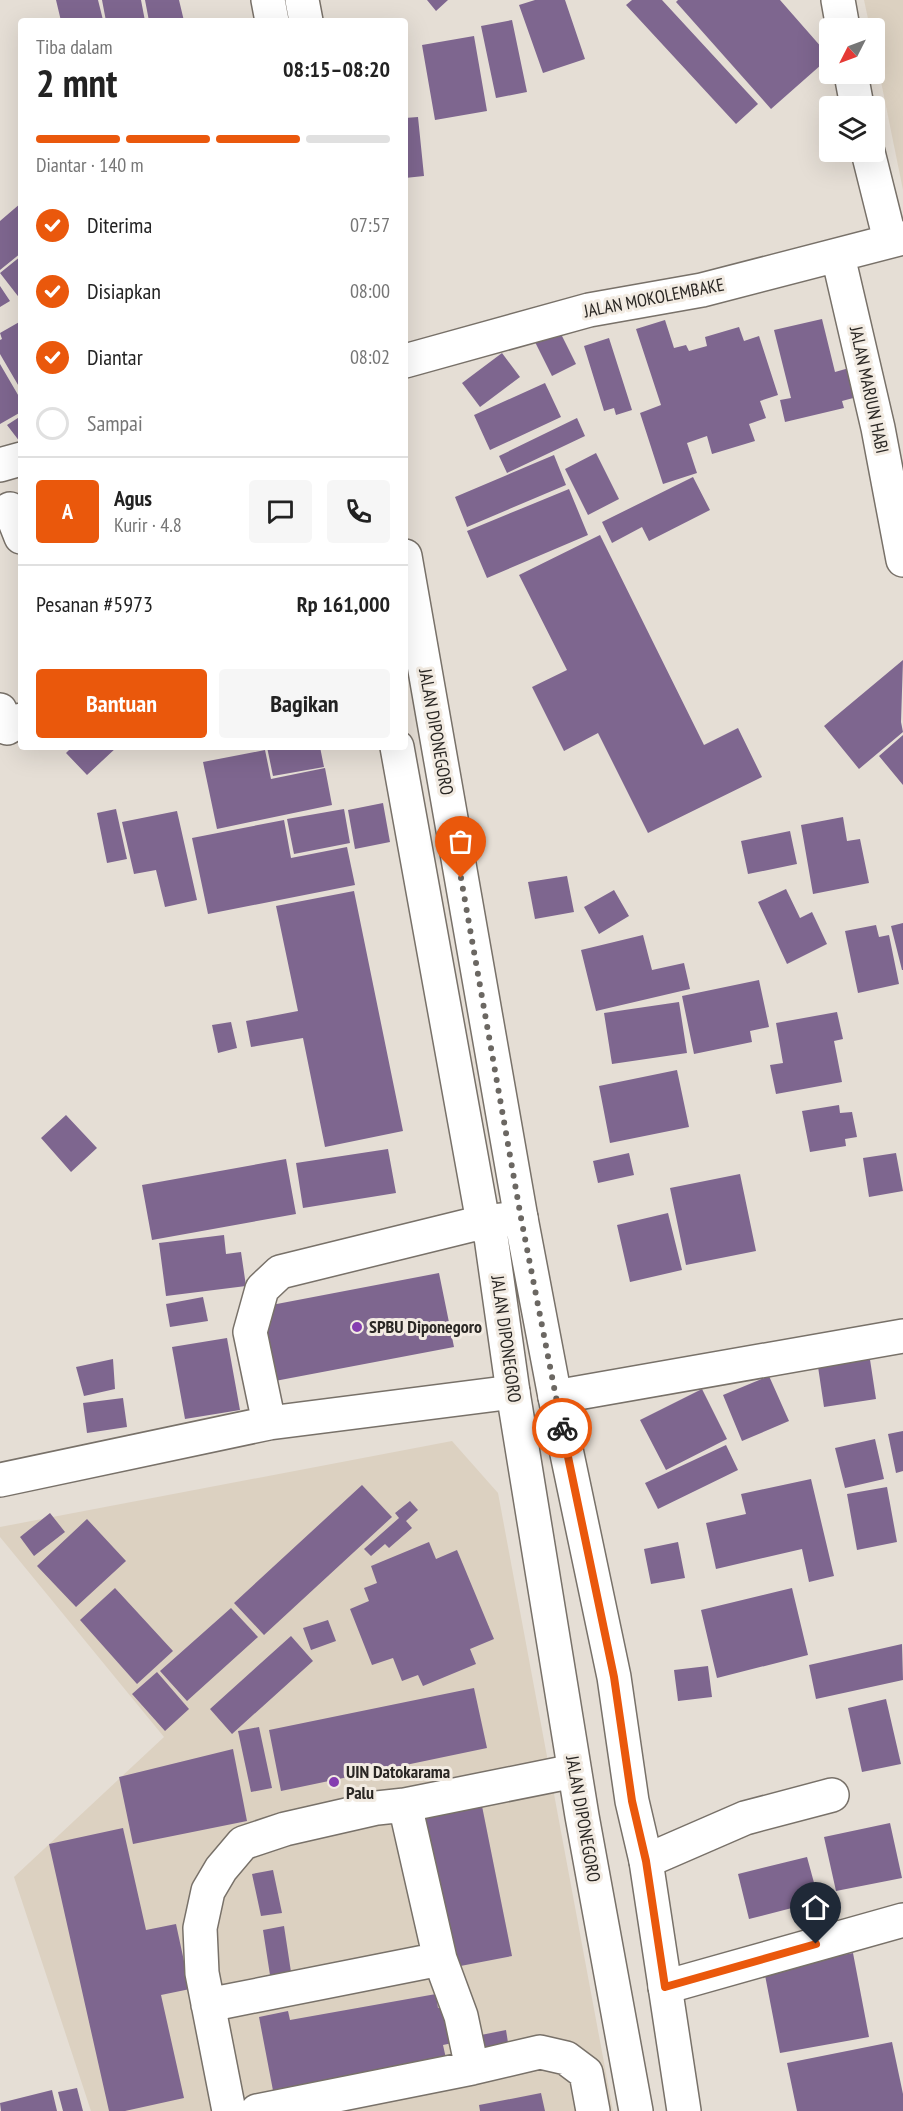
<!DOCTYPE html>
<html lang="id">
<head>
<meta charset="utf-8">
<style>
	body { margin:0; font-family:"PT Sans Narrow",sans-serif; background:#f6f6f6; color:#222; height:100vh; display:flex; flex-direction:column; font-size:22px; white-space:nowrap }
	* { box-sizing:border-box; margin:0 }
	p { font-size:20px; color:#767676 }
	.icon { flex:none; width:33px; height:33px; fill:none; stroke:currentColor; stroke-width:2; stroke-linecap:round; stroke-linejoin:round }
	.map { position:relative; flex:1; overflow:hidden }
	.details { position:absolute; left:18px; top:18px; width:390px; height:732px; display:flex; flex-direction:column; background:#fff; border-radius:6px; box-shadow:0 6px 24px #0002 }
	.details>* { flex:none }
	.needle { width:39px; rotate:228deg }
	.buttons { position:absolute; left:819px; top:18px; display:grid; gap:12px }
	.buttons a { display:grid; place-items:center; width:66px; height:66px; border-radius:6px; background:#fff; box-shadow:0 6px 24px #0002; font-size:30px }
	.pin { position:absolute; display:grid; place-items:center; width:51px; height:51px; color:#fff; margin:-62px -26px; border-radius:50% 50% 50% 0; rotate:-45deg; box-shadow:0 0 6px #0007 }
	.pin .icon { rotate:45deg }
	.courier { position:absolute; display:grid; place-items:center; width:60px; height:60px; margin:-30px; border:4px solid #ea580c; border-radius:50%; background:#fff; color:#222; box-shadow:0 2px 8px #0007 }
	.summary em { font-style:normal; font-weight:600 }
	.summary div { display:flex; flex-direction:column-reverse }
	.summary { display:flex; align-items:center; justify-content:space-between; height:102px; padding:0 18px }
	h1 { font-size:39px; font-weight:600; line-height:45px }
	.bar { display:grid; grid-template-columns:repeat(4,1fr); gap:9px 6px; align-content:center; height:72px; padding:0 18px }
	.bar i { height:8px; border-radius:4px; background:#e0e0e0 }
	.bar .selected { background:#ea580c }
	.bar p { grid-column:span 4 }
	.line { display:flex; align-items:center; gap:15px; padding:0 18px; border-top:2px solid #e0e0e0 }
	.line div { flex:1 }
	.round { display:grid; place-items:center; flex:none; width:63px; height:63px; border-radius:6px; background:#f6f6f6 }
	ol { padding:0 18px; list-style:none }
	li { display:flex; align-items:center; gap:18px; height:66px }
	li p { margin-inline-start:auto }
	li .icon { padding:6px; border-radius:50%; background:#ea580c; color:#fff; stroke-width:4 }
	li:last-child { color:#767676 }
	li i { width:33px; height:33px; border:3px solid #e0e0e0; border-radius:50% }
	.primary-button { display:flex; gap:12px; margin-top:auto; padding:12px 18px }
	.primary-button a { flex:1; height:69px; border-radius:6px; background:#ea580c; color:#fff; font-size:24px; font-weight:600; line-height:69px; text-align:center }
	.primary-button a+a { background:#f6f6f6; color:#222 }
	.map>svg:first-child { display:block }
</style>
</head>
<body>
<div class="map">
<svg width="903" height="2111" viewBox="0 0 903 2111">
	<rect width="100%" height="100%" fill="#e5ded5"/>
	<!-- built -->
	<path fill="#dcd1c1" d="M864,0H903V190L875,52L874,28H870Z
		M452,1441L498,1493L613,2111H91L14,1877L164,1737L0,1537V1527Z"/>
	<!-- building -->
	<path fill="#7e668f" d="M56,0H98L103,20L61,21Z
		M102,0H141L145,21H106Z
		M145,0H179L184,21H149Z
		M427,0H448L436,11Z
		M535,0H565L585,59L543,73L519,5Z
		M632,0H662L758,104L736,124L626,5Z
		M678,0H780L830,57L771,109L676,2Z
		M512,20L527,92L496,98L481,26Z
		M474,36L487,111L435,120L422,45Z
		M418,117L424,176L405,178V118Z
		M21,203V253L0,270V221Z
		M21,256V300L0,273Z
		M0,286L10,301L0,307Z
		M822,319L835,372L849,368L857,397L842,401L844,408L785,422L780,400L791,398L774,330Z
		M665,320L674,348L686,345L689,351L707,346L705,337L739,327L744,341L759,336L778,395L760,401L766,418L749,424L755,441L712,454L707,436L687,443L697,473L663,484L640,413L661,405L636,329Z
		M21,321V390L0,354V340L2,339L0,333Z
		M558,328L576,364L552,376L534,340Z
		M609,338L632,410L616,415L614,408L604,411L584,346Z
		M502,353L520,377L480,407L462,383Z
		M0,364L21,400V412L0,424Z
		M545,383L561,417L490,450L474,415Z
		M21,416V441L20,442L7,425Z
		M577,418L585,436L507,473L499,456Z
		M596,453L619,499L588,515L565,469Z
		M554,455L566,485L467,527L455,497Z
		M693,477L710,510L649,541L642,527L612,543L602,522Z
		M569,489L588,535L487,578L467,531Z
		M600,535L704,745L738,728L762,777L648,833L598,733L564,751L532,687L567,670L519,575Z
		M903,660L901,722L903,732L859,769L824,726Z
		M903,735V785L879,756Z
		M72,747H117L87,775L66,753Z
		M267,747H320L324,767L273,776Z
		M265,750L271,779L325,768L332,805L217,829L203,762Z
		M383,803L390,842L355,849L348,810Z
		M116,809L127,859L107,863L97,813Z
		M344,809L350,843L294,854L287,819Z
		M177,811L197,900L165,907L156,870L134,874L122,822Z
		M843,817L847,841L860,839L869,883L813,894L801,825Z
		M284,820L291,858L347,847L355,885L208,914L192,838Z
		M790,831L797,864L748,874L741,841Z
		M567,876L574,912L535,919L528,882Z
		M786,889L800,918L812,912L827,944L787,964L758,902Z
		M614,890L629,916L599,934L584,907Z
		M354,891L403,1131L325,1147L303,1038L251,1047L246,1021L298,1011L276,906Z
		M903,923V970H902L891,926Z
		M876,925L879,937L889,935L899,984L858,993L845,931Z
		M643,935L652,970L684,963L690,989L596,1011L581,950Z
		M759,980L769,1027L750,1031L752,1042L694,1054L682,996Z
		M679,1002L687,1053L612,1064L604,1013Z
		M837,1012L843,1039L834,1041L842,1082L776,1094L770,1065L783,1063L776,1023Z
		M231,1022L237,1048L218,1053L212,1025Z
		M677,1070L689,1127L610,1143L599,1086Z
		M839,1105L840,1113L852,1112L857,1137L845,1139L846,1146L810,1152L802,1111Z
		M66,1115L97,1148L71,1172L41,1138Z
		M388,1149L396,1193L303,1208L296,1163Z
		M629,1153L634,1175L598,1183L593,1161Z
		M896,1153L903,1191L869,1197L863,1158Z
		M286,1159L296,1214L152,1240L142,1185Z
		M740,1174L756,1251L686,1265L670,1188Z
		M668,1213L682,1270L630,1282L617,1225Z
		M224,1235L226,1254L241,1252L246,1286L166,1296L159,1243Z
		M439,1273L454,1347L275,1381L261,1307Z
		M203,1297L208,1321L170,1327L166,1304Z
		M227,1338L240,1410L185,1419L172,1347Z
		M869,1353L876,1399L824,1407L817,1360Z
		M113,1359L115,1389L84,1396L76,1367Z
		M769,1376L789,1421L742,1441L723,1395Z
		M702,1389L727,1439L666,1470L640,1420Z
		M123,1398L127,1427L87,1433L83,1403Z
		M903,1431V1471L896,1473L888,1434Z
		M875,1439L884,1479L845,1488L835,1448Z
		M726,1445L738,1470L658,1509L645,1483Z
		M811,1479L834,1576L809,1582L802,1549L716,1569L706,1523L746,1514L741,1494Z
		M362,1485L392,1517L264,1635L234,1603Z
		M887,1487L897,1542L857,1550L847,1494Z
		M410,1501L418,1510L406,1521L412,1528L389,1548L385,1544L371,1556L364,1549L399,1518L395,1513Z
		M50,1513L65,1532L34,1556L20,1537Z
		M87,1519L126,1561L76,1607L37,1566Z
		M429,1542L436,1559L457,1550L494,1639L470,1649L476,1664L423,1686L418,1675L402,1681L393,1658L372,1665L350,1609L369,1601L364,1588L377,1583L371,1566Z
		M678,1542L685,1578L651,1584L644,1549Z
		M115,1588L173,1651L137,1684L80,1620Z
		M792,1588L808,1655L717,1678L701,1610Z
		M231,1608L258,1637L187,1701L160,1671Z
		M328,1620L336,1641L311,1650L303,1628Z
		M291,1636L313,1661L232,1734L210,1709Z
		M902,1644L903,1680L816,1699L809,1665Z
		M708,1666L712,1697L678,1701L674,1670Z
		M157,1672L189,1709L165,1731L132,1694Z
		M474,1688L487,1748L281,1791L269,1730Z
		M886,1699L901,1764L862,1772L848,1708Z
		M259,1727L272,1788L251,1792L238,1731Z
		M233,1749L247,1821L133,1844L119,1777Z
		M480,1796L512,1956L450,1968L418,1808Z
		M890,1823L902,1878L836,1891L824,1837Z
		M123,1828L146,1930L176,1924L190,1989L161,1995L184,2098L125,2111H109L49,1844Z
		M807,1857L819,1901L749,1919L738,1874Z
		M273,1870L282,1913L261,1916L252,1874Z
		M284,1926L291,1972L270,1975L263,1930Z
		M853,1953L869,2037L780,2053L764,1970Z
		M436,1994L438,2008L450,2006L457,2042L443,2045L447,2063L275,2101L259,2017L288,2011L290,2020Z
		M506,2030L509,2049L485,2054L481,2035Z
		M892,2042L903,2094V2111H797L787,2063Z
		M77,2088L83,2111H63L58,2092Z
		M52,2090L57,2111H1L0,2103Z
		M541,2093L545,2111H480L479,2105Z"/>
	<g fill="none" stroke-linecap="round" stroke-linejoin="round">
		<!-- minor casing -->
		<g stroke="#787169" stroke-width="36">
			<path id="minor" d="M838,0L843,28
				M851,74L857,106
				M868,152L890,240
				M838,256L878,428L903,560
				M405,361L589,310L702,290L903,238
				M0,465L21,459
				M10,509L21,537
				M0,710L7,728L21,720
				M555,1397L903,1336
				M269,1423L250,1332L262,1289L280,1272L483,1222L521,1218
				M0,1480L269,1423L513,1392
				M405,1805L574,1771
				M646,1861L745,1818L832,1795
				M665,1987L903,1920
				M208,2005L440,1959
				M229,2111L202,1973L200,1928L208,1891L221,1869L243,1843L285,1829L377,1808L405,1805L440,1959L461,2016L472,2068
				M257,2111L472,2068L540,2052L566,2058L586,2073L593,2111"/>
		</g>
		<!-- highway casing -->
		<g stroke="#787169" stroke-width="36">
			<path id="highway" d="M268,0L272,21
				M302,0L306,21
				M405,556L521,1218L555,1397L614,1677L632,1801L646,1861L684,2111
				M397,747L483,1222L491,1237L513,1392L582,1816L636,2111"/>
		</g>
		<!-- minor -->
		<use href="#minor" stroke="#fff" stroke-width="33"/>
		<!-- highway -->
		<use href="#highway" stroke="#fff" stroke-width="33"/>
	</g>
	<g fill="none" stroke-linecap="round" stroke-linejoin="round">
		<!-- done -->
		<path stroke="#6b6762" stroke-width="6" stroke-dasharray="0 10.8" d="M461,878L521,1218L562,1428"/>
		<!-- route -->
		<path stroke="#ea580c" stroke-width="8" d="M562,1428L614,1677L632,1801L646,1861L665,1987L816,1944"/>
	</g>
	<!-- markers -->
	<g fill="#853db0" stroke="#f2ebe2" stroke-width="2">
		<circle cx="357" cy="1327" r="6"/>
		<circle cx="334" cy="1782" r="6"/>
	</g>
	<g text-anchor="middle" stroke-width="6" stroke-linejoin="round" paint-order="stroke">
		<!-- street labels -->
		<g font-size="18" fill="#2a2724" stroke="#f2ebe2">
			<text transform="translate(654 298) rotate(-11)" y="6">JALAN MOKOLEMBAKE</text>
			<text transform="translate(869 390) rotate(78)" y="6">JALAN MARJUN HABI</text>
			<text transform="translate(436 732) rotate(80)" y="6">JALAN DIPONEGORO</text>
			<text transform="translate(506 1339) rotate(82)" y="6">JALAN DIPONEGORO</text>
			<text transform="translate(583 1819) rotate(80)" y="6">JALAN DIPONEGORO</text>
		</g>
		<!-- poi labels -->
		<g font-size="18" font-weight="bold" fill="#2a2724" stroke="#f2ebe2" text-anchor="start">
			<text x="369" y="1333">SPBU Diponegoro</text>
			<text x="346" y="1778">UIN Datokarama<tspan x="346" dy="21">Palu</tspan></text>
		</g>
	</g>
</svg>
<div class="buttons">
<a><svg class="needle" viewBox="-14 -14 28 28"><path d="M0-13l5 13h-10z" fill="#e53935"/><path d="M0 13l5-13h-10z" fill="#767676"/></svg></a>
<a><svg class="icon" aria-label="layers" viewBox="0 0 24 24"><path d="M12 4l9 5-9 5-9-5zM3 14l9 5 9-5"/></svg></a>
</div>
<div class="pin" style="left:461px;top:878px;background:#ea580c"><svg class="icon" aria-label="bag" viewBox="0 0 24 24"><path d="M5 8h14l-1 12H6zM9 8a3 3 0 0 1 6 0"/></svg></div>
<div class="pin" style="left:816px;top:1944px;background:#1f2937"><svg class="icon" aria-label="home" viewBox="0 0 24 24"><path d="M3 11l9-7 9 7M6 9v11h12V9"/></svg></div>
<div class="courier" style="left:562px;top:1428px"><svg class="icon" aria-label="bike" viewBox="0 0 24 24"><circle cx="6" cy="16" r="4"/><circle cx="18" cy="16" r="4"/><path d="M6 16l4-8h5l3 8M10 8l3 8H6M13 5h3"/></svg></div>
<section class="details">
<div class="summary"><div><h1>2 mnt</h1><p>Tiba dalam</p></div><em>08:15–08:20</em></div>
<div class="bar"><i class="selected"></i><i class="selected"></i><i class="selected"></i><i></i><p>Diantar · 140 m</p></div>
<ol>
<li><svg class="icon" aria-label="check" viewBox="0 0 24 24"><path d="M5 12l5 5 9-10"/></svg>Diterima<p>07:57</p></li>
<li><svg class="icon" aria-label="check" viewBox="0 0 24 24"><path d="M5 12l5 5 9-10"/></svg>Disiapkan<p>08:00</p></li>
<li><svg class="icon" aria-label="check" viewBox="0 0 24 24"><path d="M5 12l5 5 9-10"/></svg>Diantar<p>08:02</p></li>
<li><i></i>Sampai</li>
</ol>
<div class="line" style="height:108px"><b class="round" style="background:#ea580c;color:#fff">A</b><div><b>Agus</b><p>Kurir · 4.8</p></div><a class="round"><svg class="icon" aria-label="chat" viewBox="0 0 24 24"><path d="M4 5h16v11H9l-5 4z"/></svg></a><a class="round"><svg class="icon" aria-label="phone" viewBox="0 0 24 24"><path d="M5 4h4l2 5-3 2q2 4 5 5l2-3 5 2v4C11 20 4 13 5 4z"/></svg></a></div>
<div class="line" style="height:78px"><div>Pesanan #5973</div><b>Rp 161,000</b></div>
<div class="primary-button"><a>Bantuan</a><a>Bagikan</a></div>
</section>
</div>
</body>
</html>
